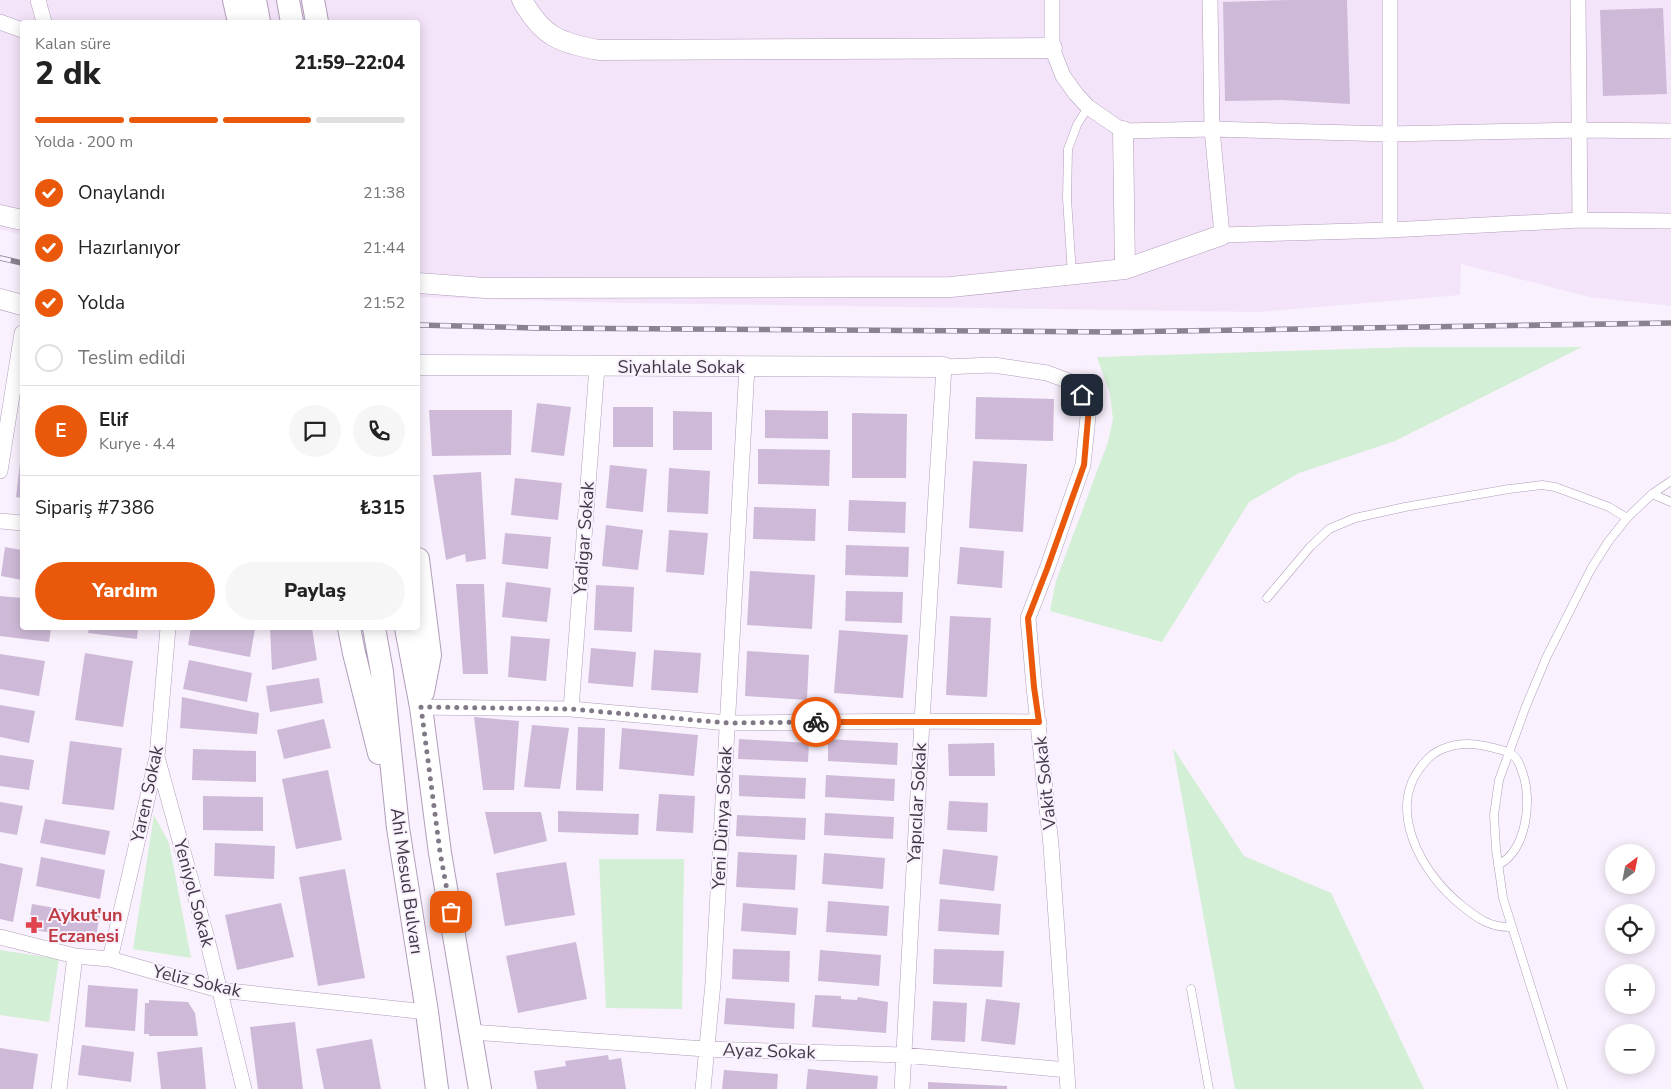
<!DOCTYPE html>
<html lang="tr">
<head>
<meta charset="utf-8">
<style>
	body { margin:0; font-family:"Nunito Sans",sans-serif; background:#f6f6f6; color:#222; height:100vh; display:flex; flex-direction:column; font-size:19px; white-space:nowrap }
	* { box-sizing:border-box; margin:0 }
	p { font-size:16px; color:#767676 }
	.icon { flex:none; width:28px; height:28px; fill:none; stroke:currentColor; stroke-width:2; stroke-linecap:round; stroke-linejoin:round }
	.map { position:relative; flex:1; overflow:hidden }
	.sheet { position:absolute; left:20px; top:20px; width:400px; height:610px; display:flex; flex-direction:column; background:#fff; border-radius:5px; box-shadow:0 2px 12px #0003 }
	.sheet>* { flex:none }
	.needle { width:32px; rotate:32deg }
	.tools { position:absolute; left:1605px; top:844px; display:grid; gap:10px }
	.tools a { display:grid; place-items:center; width:50px; height:50px; border-radius:50%; background:#fff; box-shadow:0 2px 12px #0003; font-size:25px }
	.pin { position:absolute; display:grid; place-items:center; width:42px; height:42px; color:#fff; margin:-21px; border-radius:10px; box-shadow:0 2px 8px #0006 }
	.courier { position:absolute; display:grid; place-items:center; width:50px; height:50px; margin:-25px; border:4px solid #ea580c; border-radius:50%; background:#fff; color:#222; box-shadow:0 1px 6px #0007 }
	.summary em { font-style:normal; font-weight:800 }
	.summary div { display:flex; flex-direction:column-reverse }
	.summary { display:flex; align-items:center; justify-content:space-between; height:85px; padding:0 15px }
	h1 { font-size:32px; font-weight:800; line-height:38px }
	.bar { display:grid; grid-template-columns:repeat(4,1fr); gap:8px 5px; align-content:center; height:60px; padding:0 15px }
	.bar i { height:6px; border-radius:4px; background:#e0e0e0 }
	.bar .on { background:#ea580c }
	.bar p { grid-column:span 4 }
	.line { display:flex; align-items:center; gap:12px; padding:0 15px; border-top:1px solid #e0e0e0 }
	.line div { flex:1 }
	.round { display:grid; place-items:center; flex:none; width:52px; height:52px; border-radius:26px; background:#f6f6f6 }
	ol { padding:0 15px; list-style:none }
	li { display:flex; align-items:center; gap:15px; height:55px }
	li p { margin-inline-start:auto }
	li .icon { padding:5px; border-radius:50%; background:#ea580c; color:#fff; stroke-width:4 }
	li:last-child { color:#767676 }
	li i { width:28px; height:28px; border:2px solid #e0e0e0; border-radius:50% }
	.primary-button { display:flex; gap:10px; margin-top:auto; padding:10px 15px }
	.primary-button a { flex:1; height:58px; border-radius:30px; background:#ea580c; color:#fff; font-size:20px; font-weight:800; line-height:58px; text-align:center }
	.primary-button a+a { background:#f6f6f6; color:#222 }
	.map>svg:first-child { display:block }
</style>
</head>
<body>
<div class="map">
<svg width="1671" height="1089" viewBox="0 0 1671 1089">
	<rect width="100%" height="100%" fill="#f9f1fd"/>
	<!-- built -->
	<path fill="#f3e4fa" d="M0,0H1671V306L1590,297L1461,264L1460,295L1258,312L627,303L418,297V22H22V235L0,229Z"/>
	<!-- green -->
	<path fill="#d3efd5" d="M1416,347H1582L1395,441L1299,473L1249,502L1162,642L1050,611L1056,581L1108,442L1113,419L1110,394L1097,357Z
		M1173,748L1244,856L1331,893L1424,1089H1235Z
		M154,815L169,843L191,958L133,949Z
		M599,859H684L682,1009L606,1008Z
		M0,950L59,959L49,1022L0,1015Z"/>
	<!-- building -->
	<path fill="#cebad8" d="M1290,0H1347L1350,104L1282,100L1225,101L1223,2Z
		M1663,8L1667,94L1603,96L1600,10Z
		M976,397L1054,399L1053,441L975,439Z
		M537,403L571,407L564,456L531,452Z
		M613,407H653V447H613Z
		M429,410H512L511,455L432,456Z
		M765,410L828,411V439L765,438Z
		M673,411L712,412V450H673Z
		M852,413L907,414L906,478H852Z
		M758,449L830,450L829,486L758,484Z
		M21,455H22V498L16,497Z
		M973,461L1027,464L1023,532L969,528Z
		M610,465L647,469L643,512L606,508Z
		M669,468L710,471L708,514L667,512Z
		M481,472L486,559L466,562L465,554L446,560L433,475Z
		M515,478L562,483L558,520L511,515Z
		M849,500L906,502L905,533L848,531Z
		M754,507L816,509L815,541L753,539Z
		M606,525L643,530L638,570L602,566Z
		M669,530L708,533L704,575L666,572Z
		M505,533L551,537L548,569L502,564Z
		M846,545L909,547L908,577L845,575Z
		M5,547L22,550V580L1,576Z
		M960,547L1004,551L1002,588L957,584Z
		M750,571L815,575L812,629L747,625Z
		M506,582L551,588L547,622L502,617Z
		M456,584H484L488,674H463Z
		M596,585L634,587L632,632L594,630Z
		M846,591L903,592L902,623L845,621Z
		M0,596L22,598V628H51L49,642L0,636Z
		M950,616L991,618L987,697L946,695Z
		M89,628H138L137,639L88,633Z
		M191,628H247L255,629L250,657L188,645Z
		M270,628H312L317,660L272,670Z
		M839,630L908,635L903,698L834,693Z
		M511,636L550,639L546,681L508,677Z
		M591,648L636,652L633,687L588,683Z
		M654,650L701,653L698,693L651,690Z
		M747,651L809,655L807,700L745,696Z
		M85,653L133,661L123,727L75,720Z
		M0,654L45,661L39,696L0,689Z
		M189,660L252,673L247,702L183,689Z
		M319,678L323,703L270,712L266,686Z
		M182,697L259,713L257,734L180,728Z
		M0,705L35,711L29,743L0,737Z
		M474,717L519,721L514,790H483Z
		M324,719L331,748L284,759L277,730Z
		M532,725L569,728L560,789L524,787Z
		M578,727L605,728L603,791L576,790Z
		M622,728L698,735L694,776L619,769Z
		M739,739L809,743L808,762L738,759Z
		M828,739L898,743L897,765L828,761Z
		M70,741L122,748L114,810L62,804Z
		M994,743L995,776H949L948,744Z
		M193,749L256,751V782L192,780Z
		M0,755L34,760L29,790L0,786Z
		M328,770L342,840L296,849L282,779Z
		M739,775L806,778L805,799L739,796Z
		M826,775L895,779L894,801L825,797Z
		M659,794L695,796L693,833L656,831Z
		M203,796L263,797V831L203,830Z
		M949,801L988,803L987,832L947,830Z
		M0,802L23,806L17,835L0,832Z
		M558,811L639,814L638,835L558,832Z
		M485,812H541L547,841L494,854Z
		M825,813L894,817L893,839L824,835Z
		M737,815L806,818L805,840L736,836Z
		M45,819L110,831L105,855L40,843Z
		M215,843L275,846L274,879L214,876Z
		M943,849L998,856L994,891L939,884Z
		M738,852L797,855L795,890L736,887Z
		M824,853L885,858L883,889L822,884Z
		M41,857L105,870L100,899L36,886Z
		M566,862L575,915L505,926L496,873Z
		M0,863L23,868L13,922L0,919Z
		M345,869L365,978L318,986L299,877Z
		M940,899L1001,904L999,935L938,931Z
		M828,901L889,906L887,936L826,932Z
		M281,903L294,957L237,970L225,915Z
		M743,903L798,908L796,935L741,931Z
		M32,904L100,916L95,940L28,929Z
		M576,942L587,999L518,1013L506,956Z
		M733,949L790,951L789,982L732,979Z
		M934,949L1004,951L1002,987L933,984Z
		M820,950L881,955L879,986L818,981Z
		M88,985L138,989L135,1031L85,1027Z
		M815,995L841,996V999L857,1000L858,997L888,1002L886,1033L812,1027Z
		M726,998L795,1003L794,1029L724,1024Z
		M986,999L1020,1003L1015,1045L981,1041Z
		M149,1000L188,1002L195,1013L198,1036H149V1034H144L145,1003H149Z
		M933,1001L967,1003L965,1042L931,1040Z
		M295,1022L303,1089H258L250,1027Z
		M372,1039L381,1089H324L316,1049Z
		M82,1045L134,1052L131,1082L78,1075Z
		M202,1047L206,1089H161L157,1052Z
		M0,1048L38,1054L33,1089H0Z
		M608,1055L609,1060L621,1058L626,1089H537L534,1071L566,1066L565,1061Z
		M808,1069L878,1076L877,1089H806Z
		M724,1070L778,1074L777,1089H722Z
		M928,1082L1007,1086V1089H928Z"/>
	<g fill="none" stroke-linecap="round" stroke-linejoin="round">
		<!-- service casing -->
		<g stroke="#b19dba" stroke-width="9">
			<path id="service" d="M1072,274L1067,199L1068,149L1077,125L1088,107
				M1652,494L1671,502
				M1267,598L1310,547L1329,529L1355,518L1405,507L1509,489L1542,485L1555,487L1609,507L1627,518
				M1498,865C1527,850 1532,801 1523,774C1520,765 1517,756 1508,752C1495,748 1481,744 1468,744C1451,744 1434,750 1424,763C1384,808 1422,874 1461,905C1477,918 1490,928 1512,927
				M1191,989L1209,1089
				M1563,1089L1503,898L1496,849L1494,815L1499,780L1526,706L1547,656L1591,569L1608,542L1627,518L1652,494L1671,481"/>
		</g>
		<!-- minor casing -->
		<g stroke="#b19dba" stroke-width="16">
			<path id="minor" d="M38,0L44,22
				M1052,0V48L1063,76L1076,94L1088,107L1123,131L1212,129L1390,134L1579,130L1671,131
				M1210,0L1212,129L1222,235L1390,230L1580,220L1671,221
				M1578,0L1580,220
				M0,22L22,30
				M1390,230V0
				M0,471L22,333
				M0,521L22,523
				M421,707L571,709L728,723L922,721L1039,722
				M571,709L597,367
				M157,757L206,935L244,1089
				M0,937L75,956L110,959L219,990L427,1012
				M110,959L157,757L168,628
				M471,1032L705,1049L903,1055L1067,1070
				M59,1089L75,956
				M703,1089L713,983L747,367
				M902,1089L922,721L944,367L993,365L1047,373L1074,383L1089,407L1083,465L1047,569L1028,618L1034,687L1051,845L1068,1089"/>
		</g>
		<!-- tertiary casing -->
		<g stroke="#b19dba" stroke-width="21">
			<path id="tertiary" d="M522,0C542,36 559,43 599,50L1052,48
				M1123,131L1125,269
				M0,215L22,220
				M418,283L485,288L951,287L1125,269L1222,235
				M0,299L22,305
				M418,365L944,367"/>
		</g>
		<!-- secondary casing -->
		<g stroke="#b19dba" stroke-width="24">
			<path id="secondary" d="M234,0L239,22
				M255,0L259,22
				M288,0L292,22
				M313,0L317,22
				M418,559L430,655L423,692
				M349,628L354,653L379,753
				M374,628L382,672L398,828L427,1012L437,1089
				M406,628L421,707L440,853L480,1089"/>
		</g>
		<!-- service -->
		<use href="#service" stroke="#fff" stroke-width="8"/>
		<!-- minor -->
		<use href="#minor" stroke="#fff" stroke-width="15"/>
		<!-- tertiary -->
		<use href="#tertiary" stroke="#fff" stroke-width="20"/>
		<!-- secondary -->
		<use href="#secondary" stroke="#fff" stroke-width="22"/>
		<!-- rail casing -->
		<g stroke="#8a828e" stroke-width="5.5">
			<path id="rail" d="M0,258L22,263
				M418,325L535,328L1114,332L1671,323"/>
		</g>
		<!-- rail -->
		<use href="#rail" stroke="#f9f1fd" stroke-width="4" stroke-dasharray="11" stroke-linecap="butt"/>
	</g>
	<g fill="none" stroke-linecap="round" stroke-linejoin="round">
		<!-- done -->
		<path stroke="#827986" stroke-width="5" stroke-dasharray="0 9" d="M451,912L440,852L421,707L571,709L728,723L816,722"/>
		<!-- route -->
		<path stroke="#ea580c" stroke-width="6" d="M816,722H1039L1034,687L1028,618L1047,569L1084,465L1089,407L1082,395"/>
	</g>
	<!-- icons -->
	<defs>
		<g id="pharmacy-bare" transform="scale(1.35)"><path d="M-2-6h4v4h4v4h-4v4h-4v-4h-4v-4h4Z" fill="#e0444e" stroke="#f9f1fd" stroke-width="2.5" paint-order="stroke"/></g>
	</defs>
	<g fill-rule="evenodd">
		<use href="#pharmacy-bare" x="34" y="925"/>
	</g>
	<g text-anchor="middle" stroke-width="4" stroke-linejoin="round" paint-order="stroke">
		<!-- street labels -->
		<g font-size="18" fill="#423946" stroke="#f9f1fd">
			<text x="681" y="373">Siyahlale Sokak</text>
			<text transform="translate(584 538) rotate(-86)" y="6">Yadigar Sokak</text>
			<text transform="translate(1045 783) rotate(-96)" y="6">Vakit Sokak</text>
			<text transform="translate(147 794) rotate(-78)" y="6">Yaren Sokak</text>
			<text transform="translate(917 803) rotate(-87)" y="6">Yapıcılar Sokak</text>
			<text transform="translate(722 818) rotate(-87)" y="6">Yeni Dünya Sokak</text>
			<text transform="translate(407 881) rotate(82)" y="6">Ahi Mesud Bulvarı</text>
			<text transform="translate(194 893) rotate(75)" y="6">Yeniyol Sokak</text>
			<text transform="translate(197 981) rotate(13)" y="6">Yeliz Sokak</text>
			<text transform="translate(769 1051) rotate(2)" y="6">Ayaz Sokak</text>
		</g>
		<!-- health labels -->
		<g font-size="18" font-weight="bold" fill="#be3a42" stroke="#f9f1fd" text-anchor="start">
			<text x="48" y="921">Aykut'un<tspan x="48" dy="21">Eczanesi</tspan></text>
		</g>
	</g>
</svg>
<div class="tools">
<a><svg class="needle" viewBox="-14 -14 28 28"><path d="M0-13l5 13h-10z" fill="#e53935"/><path d="M0 13l5-13h-10z" fill="#767676"/></svg></a>
<a><svg class="icon" aria-label="locate" viewBox="0 0 24 24"><circle cx="12" cy="12" r="6"/><path d="M12 2v4M12 18v4M2 12h4M18 12h4"/></svg></a>
<a>+</a>
<a>−</a>
</div>
<div class="pin" style="left:451px;top:912px;background:#ea580c"><svg class="icon" aria-label="bag" viewBox="0 0 24 24"><path d="M5 8h14l-1 12H6zM9 8a3 3 0 0 1 6 0"/></svg></div>
<div class="pin" style="left:1082px;top:395px;background:#1f2937"><svg class="icon" aria-label="home" viewBox="0 0 24 24"><path d="M3 11l9-7 9 7M6 9v11h12V9"/></svg></div>
<div class="courier" style="left:816px;top:722px"><svg class="icon" aria-label="bike" viewBox="0 0 24 24"><circle cx="6" cy="16" r="4"/><circle cx="18" cy="16" r="4"/><path d="M6 16l4-8h5l3 8M10 8l3 8H6M13 5h3"/></svg></div>
<section class="sheet">
<div class="summary"><div><h1>2 dk</h1><p>Kalan süre</p></div><em>21:59–22:04</em></div>
<div class="bar"><i class="on"></i><i class="on"></i><i class="on"></i><i></i><p>Yolda · 200 m</p></div>
<ol>
<li><svg class="icon" aria-label="check" viewBox="0 0 24 24"><path d="M5 12l5 5 9-10"/></svg>Onaylandı<p>21:38</p></li>
<li><svg class="icon" aria-label="check" viewBox="0 0 24 24"><path d="M5 12l5 5 9-10"/></svg>Hazırlanıyor<p>21:44</p></li>
<li><svg class="icon" aria-label="check" viewBox="0 0 24 24"><path d="M5 12l5 5 9-10"/></svg>Yolda<p>21:52</p></li>
<li><i></i>Teslim edildi</li>
</ol>
<div class="line" style="height:90px"><b class="round" style="background:#ea580c;color:#fff">E</b><div><b>Elif</b><p>Kurye · 4.4</p></div><a class="round"><svg class="icon" aria-label="chat" viewBox="0 0 24 24"><path d="M4 5h16v11H9l-5 4z"/></svg></a><a class="round"><svg class="icon" aria-label="phone" viewBox="0 0 24 24"><path d="M5 4h4l2 5-3 2q2 4 5 5l2-3 5 2v4C11 20 4 13 5 4z"/></svg></a></div>
<div class="line" style="height:65px"><div>Sipariş #7386</div><b>₺315</b></div>
<div class="primary-button"><a>Yardım</a><a>Paylaş</a></div>
</section>
</div>
</body>
</html>
